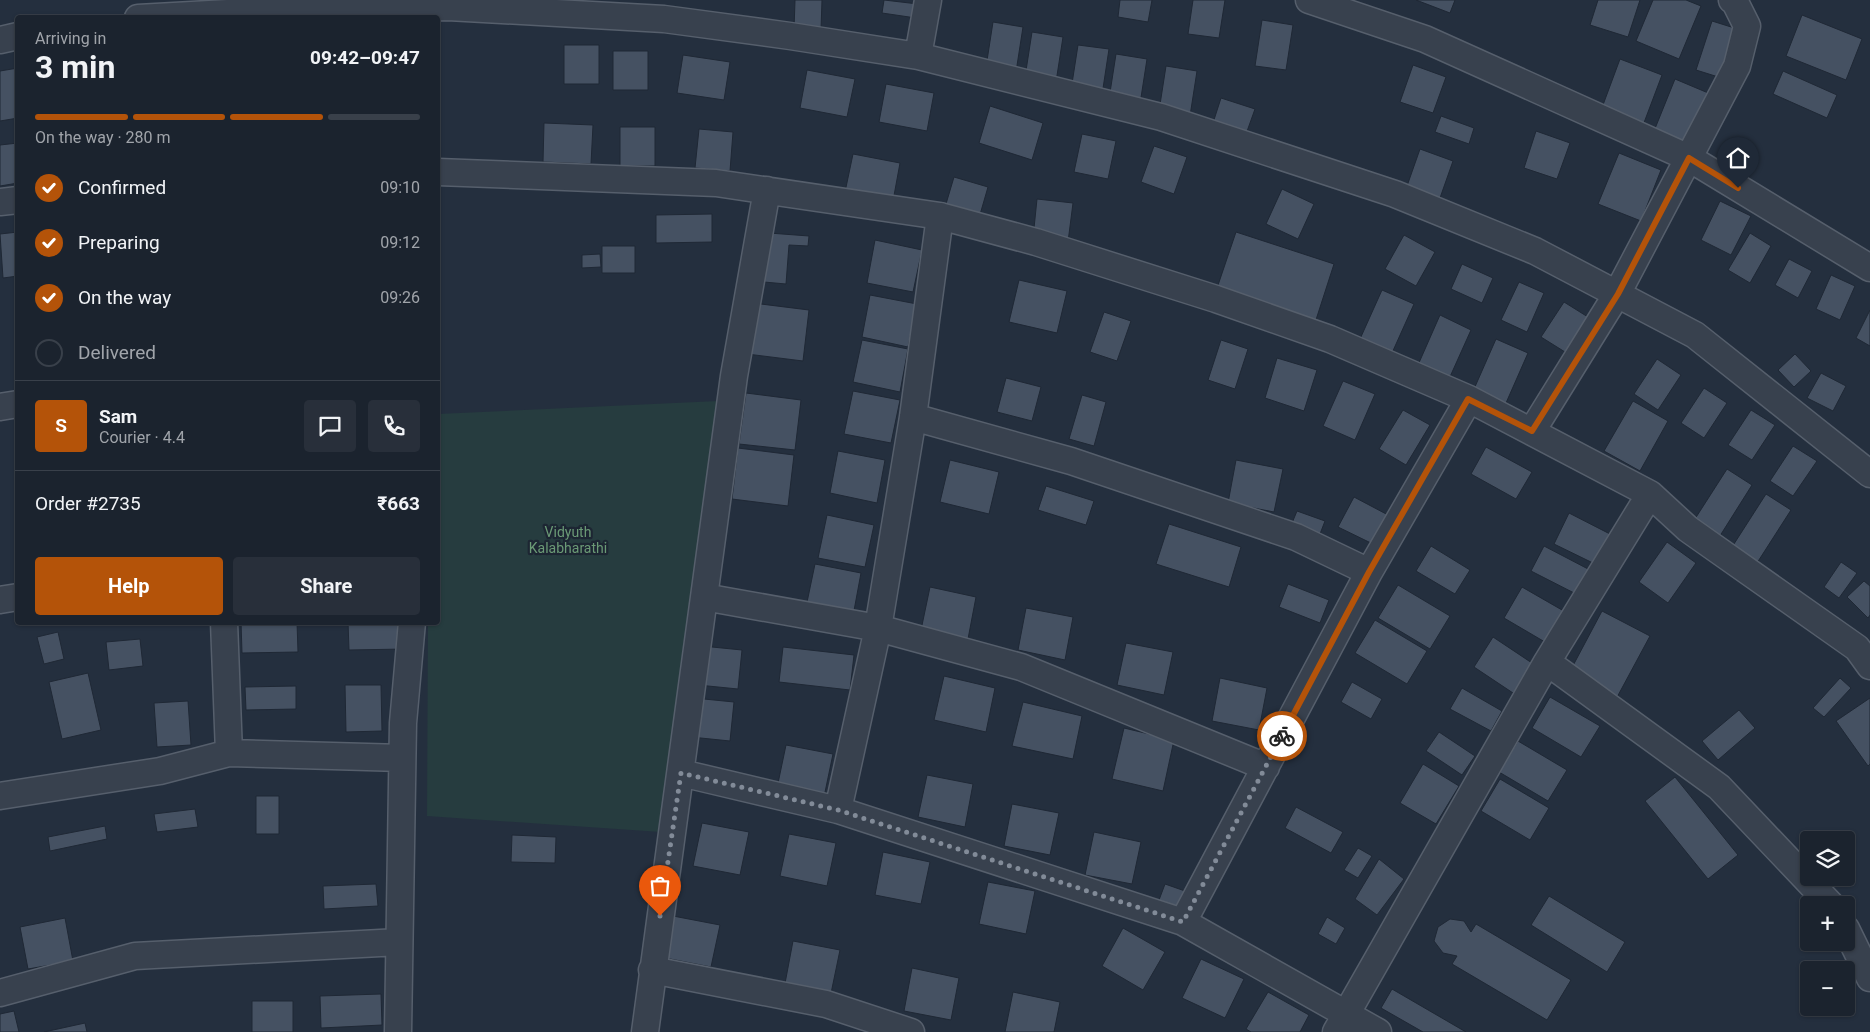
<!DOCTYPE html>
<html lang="en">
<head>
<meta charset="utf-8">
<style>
	body { margin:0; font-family:Roboto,sans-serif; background:#282f3a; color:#f1f3f6; height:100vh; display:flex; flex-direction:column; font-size:19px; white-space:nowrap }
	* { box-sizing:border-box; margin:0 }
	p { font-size:16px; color:#a0a4aa }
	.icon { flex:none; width:28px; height:28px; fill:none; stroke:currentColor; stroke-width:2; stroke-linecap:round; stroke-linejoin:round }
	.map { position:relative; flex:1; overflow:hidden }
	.sheet { position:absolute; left:15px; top:15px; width:425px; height:610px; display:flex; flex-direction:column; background:#1b232e; border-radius:5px; box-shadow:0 1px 4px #0004,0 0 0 1px #39404a }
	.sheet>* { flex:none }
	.controls { position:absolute; left:1800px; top:831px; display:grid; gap:10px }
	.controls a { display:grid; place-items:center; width:55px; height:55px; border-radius:5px; background:#1b232e; box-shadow:0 1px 4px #0004,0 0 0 1px #39404a; font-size:25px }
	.pin { position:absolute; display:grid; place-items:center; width:42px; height:42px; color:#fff; margin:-51px -21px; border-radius:50% 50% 50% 0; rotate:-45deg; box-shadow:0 0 5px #0007 }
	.pin .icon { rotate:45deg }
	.courier { position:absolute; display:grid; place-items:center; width:50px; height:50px; margin:-25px; border:4px solid #b45309; border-radius:50%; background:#fff; color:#222; box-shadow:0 1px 6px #0007 }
	.overview em { font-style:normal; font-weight:700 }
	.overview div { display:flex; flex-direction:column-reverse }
	.overview { display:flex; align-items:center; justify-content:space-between; height:85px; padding:0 20px }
	h1 { font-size:32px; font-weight:700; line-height:38px }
	.bar { display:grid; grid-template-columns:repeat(4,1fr); gap:8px 5px; align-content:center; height:60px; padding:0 20px }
	.bar i { height:6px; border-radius:4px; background:#39404a }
	.bar .selected { background:#b45309 }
	.bar p { grid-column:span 4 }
	.line { display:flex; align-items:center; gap:12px; padding:0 20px; border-top:1px solid #39404a }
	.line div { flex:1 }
	.round { display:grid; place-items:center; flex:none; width:52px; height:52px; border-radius:5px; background:#282f3a }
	ol { padding:0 20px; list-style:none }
	li { display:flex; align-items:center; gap:15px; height:55px }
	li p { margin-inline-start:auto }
	li .icon { padding:5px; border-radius:50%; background:#b45309; color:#fff; stroke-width:4 }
	li:last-child { color:#a0a4aa }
	li i { width:28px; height:28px; border:2px solid #39404a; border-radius:50% }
	.primary-button { display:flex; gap:10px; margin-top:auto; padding:10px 20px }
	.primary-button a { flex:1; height:58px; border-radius:5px; background:#b45309; color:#fff; font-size:20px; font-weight:700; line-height:58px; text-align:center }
	.primary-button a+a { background:#282f3a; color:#f1f3f6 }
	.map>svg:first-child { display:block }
</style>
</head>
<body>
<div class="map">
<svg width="1870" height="1032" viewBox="0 0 1870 1032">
	<rect width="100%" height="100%" fill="#242f3e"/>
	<!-- green -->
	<path fill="#263c3f" d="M718,401L661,832L427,816L428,623L438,622V414Z"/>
	<!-- building -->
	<path fill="#455162" stroke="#1f2835" d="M795,0H822L821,30H794Z
		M884,0L918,4L916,18L882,13Z
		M1120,0H1152L1148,22L1118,17Z
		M1193,0H1225L1219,38L1188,34Z
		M1416,0H1455L1450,13Z
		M1598,0H1640L1628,37L1590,25Z
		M1653,0H1686L1701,6L1679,59L1636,41Z
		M1802,15L1862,39L1846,80L1786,56Z
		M1262,20L1293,25L1286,70L1255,66Z
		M1712,21L1744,31L1728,80L1696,70Z
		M993,22L1023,27L1016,72L986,67Z
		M1032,32L1063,37L1056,82L1025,77Z
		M564,45H599V84H564Z
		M1078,45L1109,49L1102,95L1071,90Z
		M613,51H648V90H613Z
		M1116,54L1147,59L1140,104L1109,99Z
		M683,55L730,62L724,100L677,93Z
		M1620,59L1662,75L1642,128L1600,113Z
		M1413,65L1446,77L1433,113L1400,102Z
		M1166,66L1197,71L1190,116L1159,111Z
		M18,68V118L0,121V71Z
		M807,70L855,79L847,117L800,108Z
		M1783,71L1837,95L1827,118L1773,94Z
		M1675,79L1713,95L1691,151L1652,136Z
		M886,84L934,93L927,131L879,122Z
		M1221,98L1255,109L1245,137L1212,126Z
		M990,106L1043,123L1032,160L979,143Z
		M1441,116L1474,128L1469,144L1435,132Z
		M544,123L593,125L591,164L543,162Z
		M620,127H655V166H620Z
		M699,129L733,132L730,171L695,168Z
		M1536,131L1570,143L1557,179L1524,168Z
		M1082,134L1116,141L1108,179L1074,172Z
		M18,143V183L0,186V145Z
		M1154,146L1187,157L1174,194L1141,182Z
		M1420,149L1453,161L1440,198L1407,186Z
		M1619,153L1661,170L1641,221L1598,204Z
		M853,154L900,163L893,201L845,192Z
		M954,177L988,187L977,225L943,214Z
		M1282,189L1314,204L1298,239L1266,224Z
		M1037,199L1073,203L1068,242L1033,238Z
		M1720,201L1751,216L1731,255L1701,240Z
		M712,214V242L656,243V215Z
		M18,232V276L3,278L0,234Z
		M1236,232L1334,264L1314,326L1215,294Z
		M769,233L809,236L808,246L789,245L786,284L764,282Z
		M1750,233L1771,246L1750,283L1728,270Z
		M1404,235L1435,252L1416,286L1385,269Z
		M875,240L922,250L913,292L867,283Z
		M602,246H635V273H602Z
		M600,254L601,267L582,268V255Z
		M1789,259L1812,271L1798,298L1775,285Z
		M1462,264L1493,278L1482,303L1451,289Z
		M1831,275L1855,286L1840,320L1816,309Z
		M1019,280L1067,291L1057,333L1009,322Z
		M1519,282L1544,293L1527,332L1501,320Z
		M1382,290L1414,304L1392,353L1360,339Z
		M870,295L917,304L908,347L862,337Z
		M1564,302L1588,317L1565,352L1541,337Z
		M753,303L809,310L803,361L747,354Z
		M1870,310V346L1856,338Z
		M1104,312L1131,321L1117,361L1090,352Z
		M1440,315L1471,330L1449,379L1418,365Z
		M1496,339L1528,353L1506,403L1474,389Z
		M862,340L908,349L900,392L853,382Z
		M1221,340L1248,349L1235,389L1208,380Z
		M1795,354L1811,371L1794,387L1778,370Z
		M1277,358L1317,370L1304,411L1265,398Z
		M1657,359L1681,375L1658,410L1634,394Z
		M1821,373L1846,386L1833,411L1807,398Z
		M1006,378L1041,387L1032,421L997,412Z
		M1343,381L1375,394L1355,440L1323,426Z
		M1704,388L1727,403L1704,438L1681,423Z
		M853,391L900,400L891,443L844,434Z
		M746,393L801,400L795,450L739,444Z
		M1082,395L1106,402L1094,446L1069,439Z
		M1633,401L1668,421L1640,471L1604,451Z
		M1403,410L1430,425L1406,465L1379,449Z
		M1751,410L1775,425L1752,460L1728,445Z
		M1793,446L1817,461L1793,496L1770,481Z
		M1486,447L1532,472L1516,499L1471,474Z
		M738,448L794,455L788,506L732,499Z
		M838,451L885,460L877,503L830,493Z
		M950,460L999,472L989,514L940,502Z
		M1236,460L1283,469L1274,512L1228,503Z
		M1727,469L1752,485L1718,539L1693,522Z
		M1046,486L1094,501L1086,525L1038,510Z
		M1766,494L1791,510L1757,563L1732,547Z
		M1354,497L1390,516L1375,545L1338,527Z
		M1297,511L1325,521L1320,534L1292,523Z
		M1569,513L1610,534L1595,564L1554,544Z
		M827,515L874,525L865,567L818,558Z
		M1169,524L1241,547L1229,587L1156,564Z
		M1667,542L1696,563L1668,603L1639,582Z
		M1431,546L1470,570L1455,594L1416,571Z
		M1544,546L1590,570L1578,595L1531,571Z
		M1841,562L1857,573L1839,598L1824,587Z
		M815,564L861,573L853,616L806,607Z
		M1864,581L1870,586V615L1868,618L1847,597Z
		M1288,584L1329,600L1320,623L1279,607Z
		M1398,585L1450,616L1430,649L1378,618Z
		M930,587L976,597L968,639L921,630Z
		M1522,587L1569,614L1550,645L1504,618Z
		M1026,608L1073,617L1065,660L1018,650Z
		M1602,611L1650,636L1615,701L1568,675Z
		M1375,620L1427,651L1407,684L1355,653Z
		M241,622H297L298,652L242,653Z
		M348,622H404L405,649L349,650Z
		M58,632L64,659L44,664L37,637Z
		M1493,637L1538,667L1519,697L1474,667Z
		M140,639L143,666L109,670L106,642Z
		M1126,643L1173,652L1164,695L1117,685Z
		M702,646L742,650L738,689L698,685Z
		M783,647L854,655L850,690L779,682Z
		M88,673L101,730L62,739L49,682Z
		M944,676L995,688L986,732L934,720Z
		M1220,678L1267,688L1259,730L1212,721Z
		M1840,678L1851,688L1824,717L1813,708Z
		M1352,682L1382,699L1371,719L1341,702Z
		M345,685H381L382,731L346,732Z
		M296,686V709L246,710L245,687Z
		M1462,688L1502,711L1491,731L1450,709Z
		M1550,697L1600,726L1581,757L1532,728Z
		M694,698L734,702L730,741L691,737Z
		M1870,698V764L1868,766L1836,721Z
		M188,701L191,745L157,747L154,703Z
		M1023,702L1082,716L1073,759L1012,746Z
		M1739,710L1755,728L1718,760L1702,741Z
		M1124,728L1174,740L1163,791L1112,779Z
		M1439,732L1475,756L1462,775L1426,751Z
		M1518,741L1567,770L1548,801L1499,772Z
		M786,745L833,754L824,797L777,788Z
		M1423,764L1459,786L1436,824L1400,803Z
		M927,775L973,784L965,827L918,817Z
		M1675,777L1738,855L1708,879L1645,801Z
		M1500,779L1549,808L1530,840L1481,811Z
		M256,796H279V834H256Z
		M1012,804L1059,813L1050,855L1004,846Z
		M1296,807L1343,832L1331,853L1285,828Z
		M195,809L198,827L157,832L154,814Z
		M702,823L749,832L740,875L693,866Z
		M105,826L107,839L50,851L48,837Z
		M1094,832L1141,842L1132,884L1085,875Z
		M789,834L836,843L827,886L780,876Z
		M512,835L556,837L555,863L511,862Z
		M1358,848L1372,856L1358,878L1344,870Z
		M883,852L930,862L921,904L875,895Z
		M1379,859L1404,879L1377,915L1355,899Z
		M988,882L1035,891L1026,934L979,924Z
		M376,884L378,906L324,909L323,886Z
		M1165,884L1185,891L1180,907L1159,900Z
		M1549,896L1625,942L1607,972L1531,925Z
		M673,916L720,925L711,967L665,958Z
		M1327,917L1345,928L1336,944L1318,934Z
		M65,918L73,961L28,969L20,927Z
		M1450,919L1464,921L1471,932L1476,924L1571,980L1547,1020L1452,964L1457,956L1443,953L1434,941L1438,927Z
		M1123,928L1165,952L1143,990L1102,966Z
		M793,941L840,950L829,1003L783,994Z
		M1201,959L1244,979L1225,1018L1182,998Z
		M912,968L959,978L951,1020L904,1011Z
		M1392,989L1466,1032H1423L1381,1008Z
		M1013,992L1060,1002L1054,1032H1005Z
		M1268,992L1309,1015L1300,1032H1251L1246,1029Z
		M381,994L382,1025L321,1028L320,996Z
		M252,1001H293V1032H252Z
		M14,1011L19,1032H0V1014Z
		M85,1023L87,1032H44Z"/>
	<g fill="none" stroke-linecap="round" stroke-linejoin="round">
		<!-- minor casing -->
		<g stroke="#565f6c" stroke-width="29">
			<path id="minor" d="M1309,0L1425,39L1689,158L1870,268
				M138,18L299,9L448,7L664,19L790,36L918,56L1161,117L1395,194L1535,251L1695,335L1870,474
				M0,40L18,36
				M918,56L928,0
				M438,172L716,183L940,216L1036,242L1216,299L1330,339L1469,399L1650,494L1688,529L1857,648L1870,666
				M0,202L18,200
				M0,407L18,404
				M913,417L1071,461L1296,537L1369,572
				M1532,431L1617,294L1737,66L1747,26L1735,2L1732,0
				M704,597L878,628L1021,667L1266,767
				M0,600L18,597
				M224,622L229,753
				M1547,662L1719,787L1831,905
				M681,773L838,810L1183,922L1378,1032
				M0,796L160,771L229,753L402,758
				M838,810L878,628L913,417L940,216
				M1183,922L1369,572L1469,399
				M1846,929L1870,978
				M652,970L826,1004L911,1032
				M0,993L135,956L399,942
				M398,1032L403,723L412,622
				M645,1032L734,376L767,190
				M1336,1032L1547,662L1650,494"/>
		</g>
		<!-- minor -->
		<use href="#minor" stroke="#38414e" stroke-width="26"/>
	</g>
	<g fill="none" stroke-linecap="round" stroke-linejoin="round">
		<!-- done -->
		<path stroke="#828b98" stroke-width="5" stroke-dasharray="0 9" d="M660,916L681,773L838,810L1183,922L1282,736"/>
		<!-- route -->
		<path stroke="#b45309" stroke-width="6" d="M1282,736L1369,572L1468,399L1532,431L1618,294L1689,158L1738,188"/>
	</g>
	<g text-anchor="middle" stroke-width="4.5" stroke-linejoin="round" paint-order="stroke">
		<!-- park labels -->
		<g font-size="14" fill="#6b9a76" stroke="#1d2633">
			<text x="568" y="537">Vidyuth<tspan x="568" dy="16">Kalabharathi</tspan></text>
		</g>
	</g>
</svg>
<div class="controls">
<a><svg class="icon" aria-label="layers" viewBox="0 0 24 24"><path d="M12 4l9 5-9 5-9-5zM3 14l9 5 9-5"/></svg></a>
<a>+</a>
<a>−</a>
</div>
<div class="pin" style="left:660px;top:916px;background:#ea580c"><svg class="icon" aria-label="bag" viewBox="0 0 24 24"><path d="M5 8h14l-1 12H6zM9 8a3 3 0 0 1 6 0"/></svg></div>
<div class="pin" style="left:1738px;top:188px;background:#1f2937"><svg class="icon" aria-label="home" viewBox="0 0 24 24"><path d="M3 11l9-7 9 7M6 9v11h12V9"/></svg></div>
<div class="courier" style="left:1282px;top:736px"><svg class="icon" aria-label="bike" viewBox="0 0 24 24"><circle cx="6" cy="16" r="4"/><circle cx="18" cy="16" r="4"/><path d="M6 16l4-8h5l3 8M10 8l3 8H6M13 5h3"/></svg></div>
<section class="sheet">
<div class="overview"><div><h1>3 min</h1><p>Arriving in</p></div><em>09:42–09:47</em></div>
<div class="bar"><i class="selected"></i><i class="selected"></i><i class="selected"></i><i></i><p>On the way · 280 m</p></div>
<ol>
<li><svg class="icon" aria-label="check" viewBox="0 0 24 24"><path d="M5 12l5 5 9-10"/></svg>Confirmed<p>09:10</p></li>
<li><svg class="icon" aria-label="check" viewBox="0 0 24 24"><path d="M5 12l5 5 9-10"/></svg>Preparing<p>09:12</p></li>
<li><svg class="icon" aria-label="check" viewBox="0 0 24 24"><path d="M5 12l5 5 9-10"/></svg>On the way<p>09:26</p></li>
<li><i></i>Delivered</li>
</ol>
<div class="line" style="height:90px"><b class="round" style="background:#b45309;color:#fff">S</b><div><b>Sam</b><p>Courier · 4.4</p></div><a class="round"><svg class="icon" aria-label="chat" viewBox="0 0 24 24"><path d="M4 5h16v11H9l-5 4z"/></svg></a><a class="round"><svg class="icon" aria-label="phone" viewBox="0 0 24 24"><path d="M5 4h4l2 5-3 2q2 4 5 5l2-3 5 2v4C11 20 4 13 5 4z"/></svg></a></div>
<div class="line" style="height:65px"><div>Order #2735</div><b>₹663</b></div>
<div class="primary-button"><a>Help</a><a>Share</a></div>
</section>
</div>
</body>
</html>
